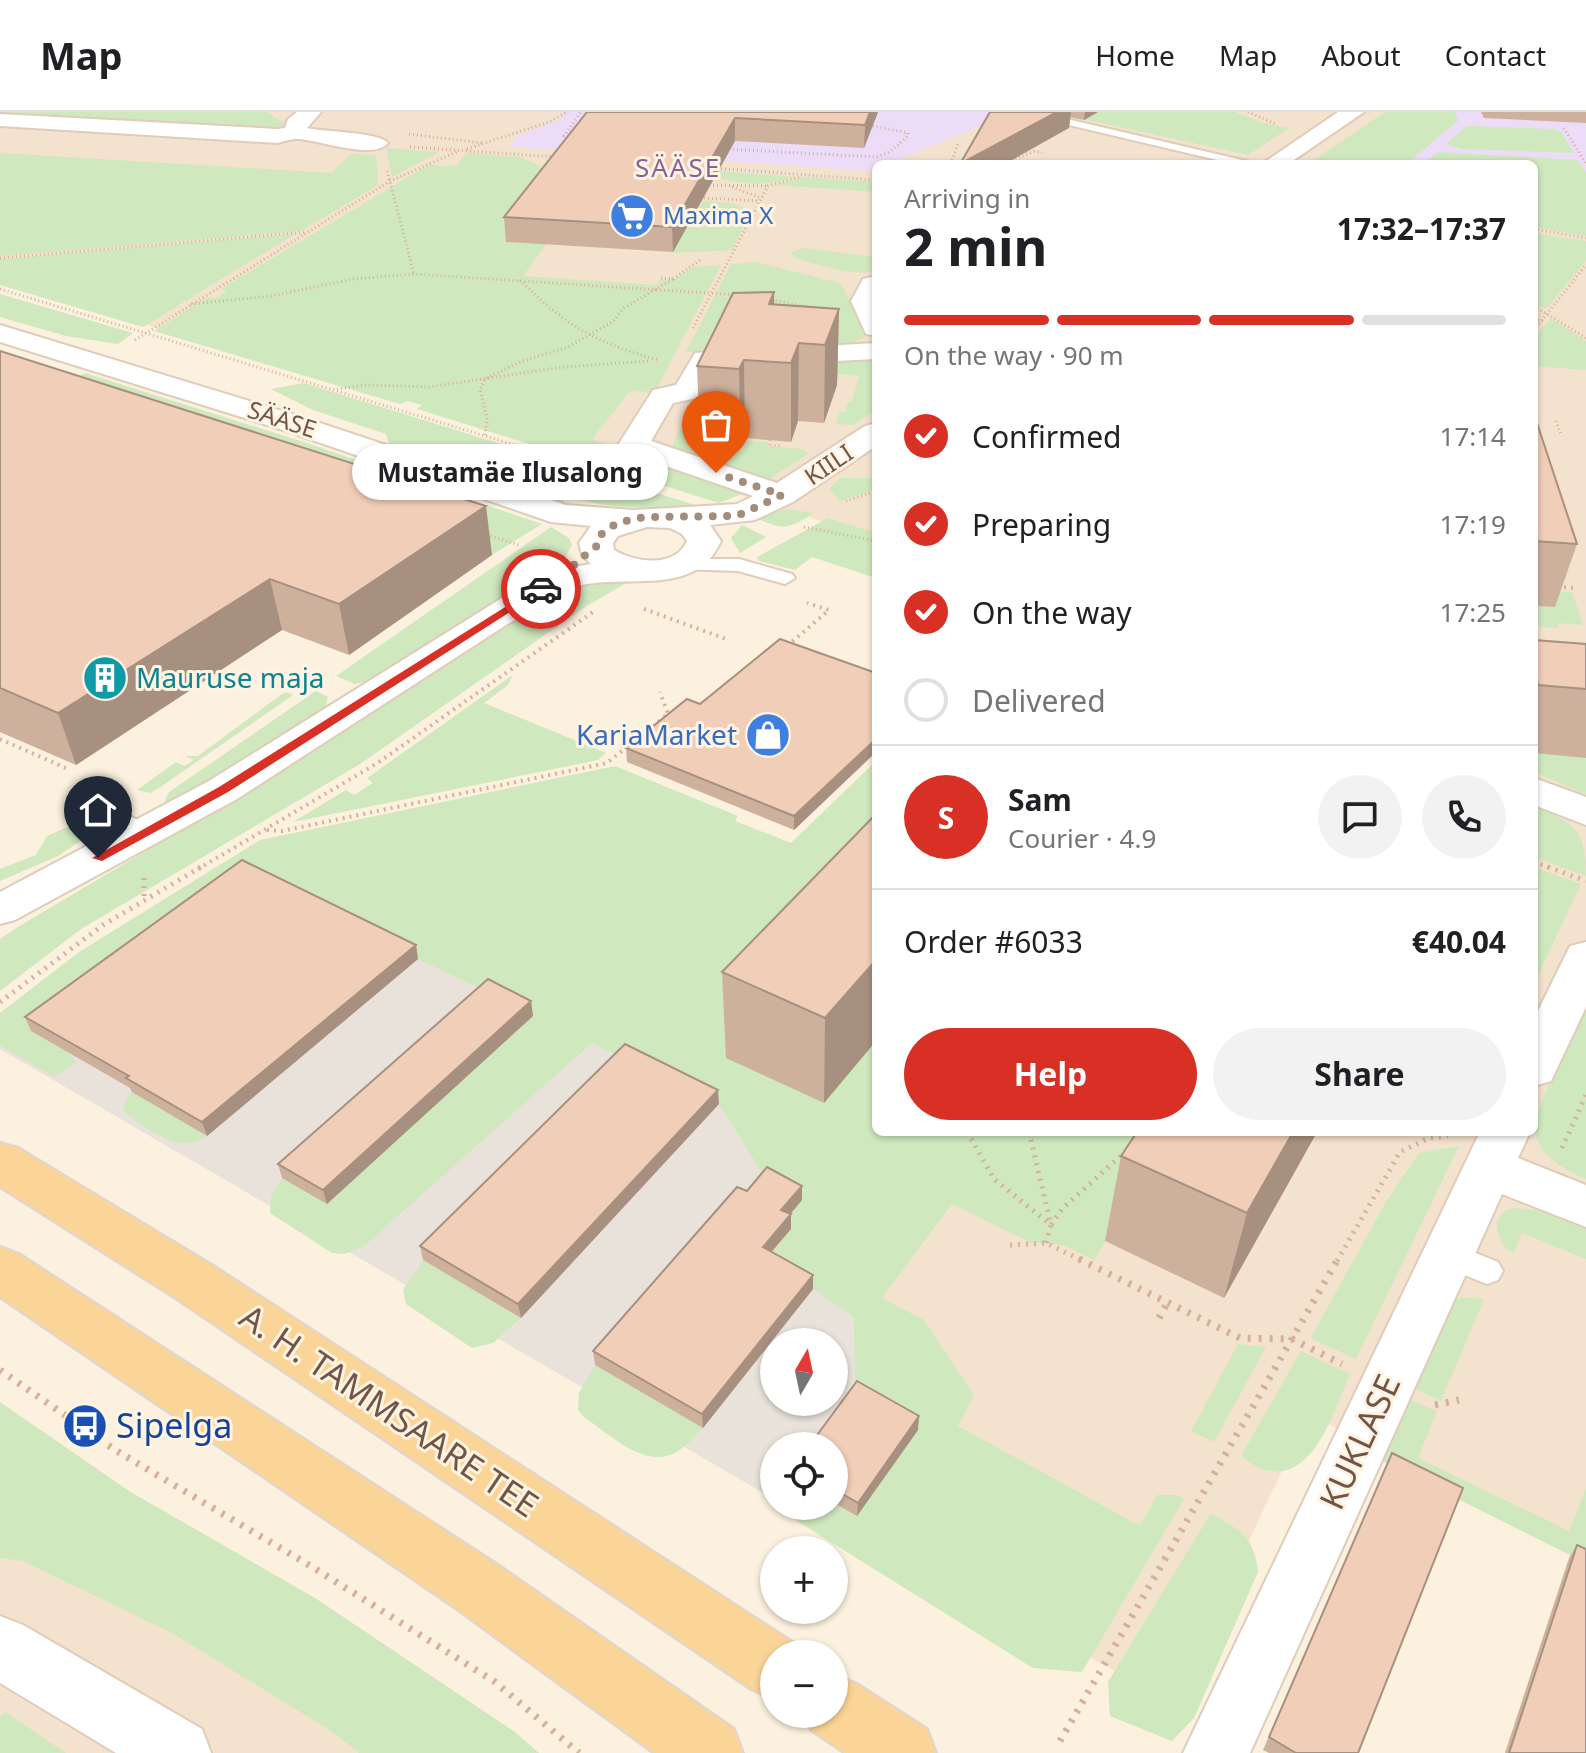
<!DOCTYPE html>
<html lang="en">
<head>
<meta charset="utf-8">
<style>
	body { margin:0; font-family:"Noto Sans",sans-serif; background:#f2f2f2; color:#202124; height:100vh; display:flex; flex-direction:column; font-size:30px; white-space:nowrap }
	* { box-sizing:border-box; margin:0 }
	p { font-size:26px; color:#757577 }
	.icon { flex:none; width:44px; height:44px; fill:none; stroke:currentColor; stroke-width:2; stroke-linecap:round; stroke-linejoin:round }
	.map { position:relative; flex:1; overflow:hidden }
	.panel { position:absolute; left:872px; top:48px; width:666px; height:976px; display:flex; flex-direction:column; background:#fff; border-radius:12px; box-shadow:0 2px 6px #0004 }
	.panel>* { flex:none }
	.needle { width:52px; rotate:9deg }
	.fabs { position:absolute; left:760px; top:1216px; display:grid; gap:16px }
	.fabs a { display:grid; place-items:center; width:88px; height:88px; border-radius:50%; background:#fff; box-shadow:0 2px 6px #0004; font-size:40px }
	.pin { position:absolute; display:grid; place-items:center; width:68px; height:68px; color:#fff; margin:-82px -34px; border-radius:50% 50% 50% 0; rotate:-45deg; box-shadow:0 0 8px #0007 }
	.pin .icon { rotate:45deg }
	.courier { position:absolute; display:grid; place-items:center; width:80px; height:80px; margin:-40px; border:6px solid #d93025; border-radius:50%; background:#fff; color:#222; box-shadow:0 2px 10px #0007 }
	.bubble { position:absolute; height:56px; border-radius:28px; background:#fff; box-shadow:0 2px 6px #0004; font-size:26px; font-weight:700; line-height:56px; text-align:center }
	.overview em { font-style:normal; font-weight:700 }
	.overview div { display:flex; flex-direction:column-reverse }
	.overview { display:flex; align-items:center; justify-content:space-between; height:136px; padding:0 32px }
	h1 { font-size:52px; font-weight:700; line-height:60px }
	.bar { display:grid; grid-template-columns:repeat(4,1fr); gap:12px 8px; align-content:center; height:96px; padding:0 32px }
	.bar i { height:10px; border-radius:6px; background:#e0e0e0 }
	.bar .selected { background:#d93025 }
	.bar p { grid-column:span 4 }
	.line { display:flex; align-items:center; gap:20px; padding:0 32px; border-top:2px solid #e0e0e0 }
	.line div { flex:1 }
	.round { display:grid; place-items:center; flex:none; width:84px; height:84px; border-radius:42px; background:#f2f2f2 }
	ol { padding:0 32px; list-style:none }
	li { display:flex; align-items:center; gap:24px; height:88px }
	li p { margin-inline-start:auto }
	li .icon { padding:8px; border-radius:50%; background:#d93025; color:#fff; stroke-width:4 }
	li:last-child { color:#757577 }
	li i { width:44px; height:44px; border:4px solid #e0e0e0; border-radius:50% }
	.cta { display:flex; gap:16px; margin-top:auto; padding:16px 32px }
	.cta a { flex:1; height:92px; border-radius:48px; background:#d93025; color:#fff; font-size:32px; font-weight:700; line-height:92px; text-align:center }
	.cta a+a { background:#f2f2f2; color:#202124 }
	header { display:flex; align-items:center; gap:48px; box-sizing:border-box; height:112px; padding:0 40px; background:#fff; border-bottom:2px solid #e0e0e0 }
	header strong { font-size:38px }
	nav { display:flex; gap:44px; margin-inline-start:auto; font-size:28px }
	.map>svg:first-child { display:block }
</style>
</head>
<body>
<header>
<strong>Map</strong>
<nav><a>Home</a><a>Map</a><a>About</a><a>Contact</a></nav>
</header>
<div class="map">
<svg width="1586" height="1641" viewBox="0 0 1586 1641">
	<rect width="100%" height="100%" fill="#fcf0de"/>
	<!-- residential -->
	<path fill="#f3e2cd" d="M0,0H1586V1443L1309,1302L1172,1590L1078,1539L688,892L876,716V1020H1534V52H876V427L731,380L0,171Z
		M0,1323L427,1641H0Z"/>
	<!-- industrial -->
	<path fill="#e9e2db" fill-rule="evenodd" d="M251,748L752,998L1078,1539L857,1436L785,1394H834V1334H774V1387L0,937V924ZM774,1230H834V1290H774Z"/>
	<!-- education -->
	<path fill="#eddcf7" d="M562,0H1014L888,52H876L873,59L512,35L515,25L566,5Z
		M1389,0H1586V114L1534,52H1314Z"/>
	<!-- green -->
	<path fill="#cfe8be" d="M0,0H267L287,13L251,20L253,15L18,1L10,6H0Z
		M1051,0H1235L1263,11L1289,16L1248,43Z
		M1385,0H1455L1458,9L1406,52H1308Z
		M1467,14L1555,17L1562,21L1574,41L1462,37L1446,32Z
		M386,36L438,40H439L392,65Z
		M1439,40L1578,48L1586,60V124L1534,115V52H1421Z
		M0,41L331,61L351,42L376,43L378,73L301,119L0,144Z
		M466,41L520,45L540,54L561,57L546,133L523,164L657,173L660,167L674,168L692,155L721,153L655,280L630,279L592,327L749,379L719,391L417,297L422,293L407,289L400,292L154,219L208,185L216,186L227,179L221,177L430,52L444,55L457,53Z
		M694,57L797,65C756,77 733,72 694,57Z
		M803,65L876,70V80L776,73Z
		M702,89L731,91L751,99L732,138L672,141Z
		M1534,121L1586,129V149L1546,197L1534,191Z
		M295,122L143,215L0,173V147Z
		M802,136L876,145V157C860,168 813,150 794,146L792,140Z
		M755,150L840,171L869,220L867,224L845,234L686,240L731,152Z
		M0,182L133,221L118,232L66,224L0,205Z
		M1551,206L1586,229V258L1534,254V226Z
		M876,244V298L853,313L836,312L840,300H845L848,290H852L859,264L760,255Z
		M85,261L310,332L463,385L448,396L49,279Z
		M304,271L556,349L564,390L390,335L386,322L313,298L271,277Z
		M695,283L718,285L701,306L687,334L721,337L715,353L672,334Z
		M747,329L767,330L766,334L803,337L808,342L764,370L720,355L728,338L743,339Z
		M570,354L698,394C657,396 615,399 575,386Z
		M840,366H876V377L840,389L829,378Z
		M489,394L542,412L492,443L441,426Z
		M785,397L814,401C788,417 784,419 756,406Z
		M828,406L876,421V466L812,445L795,458L759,449L757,445Z
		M742,413L766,425L740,441L731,426Z
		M551,415L569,426L572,433L562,451L517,476L373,568L355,572L336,564Z
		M635,466L585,495L360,652L81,817L0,879V827L21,813L259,672L524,499L583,471Z
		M1551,479L1572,480L1583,513L1557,511L1558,516L1534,514V494L1555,495Z
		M513,563L508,573L484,591L606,641L598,648L293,710L346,678L354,683L373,671L367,666Z
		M316,579L328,585L325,598L191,682L164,690L169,680Z
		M285,580L293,583L159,676L150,681L137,678L176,650L185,654L194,648L185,644H198Z
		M1534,641L1586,646V682L1534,660Z
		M876,649V750L722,914L746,924L876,929V1020H1174L1094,1148L1063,1133L1030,1130L952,1092L882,1186L924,1208L974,1283L958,1314L1140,1414L1157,1383H1176L1184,1387L1082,1560L1033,1556L789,1404L788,1394H834V1391L857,1404L854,1205L813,1177L763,1149L768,1070L719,992L592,931L364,1134L344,1142L332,1141L270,1101L271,1084L282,1066L490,881L418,847L31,919L68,940L77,950L54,965L0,933V901L79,840L260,728L615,654L738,704L735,709L791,731Z
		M1534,694C1576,712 1586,718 1586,764L1534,745Z
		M67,715L79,718L86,725L58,744L0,769V757L36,743L47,724Z
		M1534,755L1581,772L1534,872Z
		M1586,887V1067C1559,1055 1533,1041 1534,1008Z
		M133,979L207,1024C179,1045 147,1015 123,1000L126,986Z
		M1459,1034L1356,1247L1314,1228L1312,1225L1315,1218L1387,1088L1419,1041Z
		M1515,1096L1545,1099L1586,1116V1147L1522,1121L1514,1141C1501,1136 1496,1121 1497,1108L1506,1098Z
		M423,1148L521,1206L493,1231L472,1236L406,1192L403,1178Z
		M1464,1185L1484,1187L1441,1289L1416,1277L1456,1187Z
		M1238,1232L1266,1235L1214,1330L1191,1319Z
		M1301,1239L1350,1262C1335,1296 1314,1374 1262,1357C1255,1355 1247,1348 1241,1344Z
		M595,1253L703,1316C694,1324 685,1336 675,1341C644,1357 610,1322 585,1306L578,1298L579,1281Z
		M1410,1288L1437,1299L1418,1346L1569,1419L1586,1377V1451L1382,1349Z
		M0,1290L129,1379L315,1486L515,1620L539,1641H359L331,1619L172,1521L23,1449L0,1446Z
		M1211,1401C1239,1418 1255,1425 1258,1460L1194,1606L1172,1629L1110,1604L1108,1570Z
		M5,1600L66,1641H0V1605Z"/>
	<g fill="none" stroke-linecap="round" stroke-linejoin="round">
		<!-- lane casing -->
		<g stroke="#dfccbb" stroke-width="4">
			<path id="lane" d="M1014,0H1037L1259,52H1234Z
				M683,447H739L792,462L795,466L785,472L738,459L676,457L673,453Z
				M121,700L155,716L158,721L155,726C139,730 118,720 109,708L112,703Z
				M1448,1130L1498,1150L1503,1159L1498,1168L1487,1172L1437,1152L1432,1143L1437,1134Z"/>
		</g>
		<!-- street casing -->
		<g stroke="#dfccbb" stroke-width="4">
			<path id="street" d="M297,0H321L307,16C324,20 379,20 388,31C373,49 317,27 297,27C291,27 284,29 278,31L0,14V2L278,17L285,16L288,7Z
				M1338,0H1364L1288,52H1262Z
				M872,165L876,166V224L866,222L851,189L863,167Z
				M0,213L305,306L566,393L633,398L671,396L737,392L753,384L622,339L618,333L653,278L676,273L695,241L876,231V247L715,255L697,286L673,291L651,329L777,371L865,314L876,311V334L793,390L755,408L710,413L721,429C695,488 624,460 574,475C564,478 554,484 545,488L237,687L15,808L0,812V780L209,669L521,474L555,458L591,452L582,443L579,431L591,414L551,410L283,318L0,230ZM647,415L670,416L682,422L687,429C675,456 636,451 614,438L613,431L618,424Z
				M1534,666L1586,685V713L1534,693Z
				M1586,830V895L1551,969L1534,974V907L1570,834Z
				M1480,1020H1530L1518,1046L1586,1073V1115L1502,1082L1250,1641H1183Z
				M0,1504L23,1513L202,1617L211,1641H116L0,1571Z"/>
		</g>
		<!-- primary casing -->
		<g stroke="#ddd6d3" stroke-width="4">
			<path id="primary" d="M0,1031L18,1036L215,1155L797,1533L801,1542H774V1587L751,1577L177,1187L0,1075Z
				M0,1135L19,1142L498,1453L734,1617L743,1641H654L454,1495L0,1185Z
				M834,1562L857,1572L927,1617L936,1641H845L811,1618L804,1602H834Z"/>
		</g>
		<!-- path-far3 -->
		<path stroke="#d5b19b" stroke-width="3" stroke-dasharray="1 3" stroke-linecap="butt" d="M1248,0L1276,12
			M1564,16L1586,52
			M409,22L482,31
			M572,27L564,24L581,0
			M410,35L556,45
			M467,37L549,10L567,0
			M725,37L876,45L888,41L908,24V21L868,13
			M951,52L958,31
			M1000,52L1035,39L1042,41
			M713,56L876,68
			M387,59L414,162
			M705,73L768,74
			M732,75L761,86
			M704,86L759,89
			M1534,117L1586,126
			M0,146L307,120
			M661,166L673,167L700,148
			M520,168C564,213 598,232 659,248
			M0,177L607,361
			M768,187L813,196
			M191,192L271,184L353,167L414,162L738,183
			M1534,194L1586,226
			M1534,207L1543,209
			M693,216L768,74L800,65
			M1534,218L1586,153
			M135,228L390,69L457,40
			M337,277L366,273L429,275L563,255L649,249
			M1556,309L1561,322
			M485,323L487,306L480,278L485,267L522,249L568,235L612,210L624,196L673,167
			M770,328L768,333L782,334
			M578,351L598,342
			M846,389L876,379
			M804,415L876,429
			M483,422L519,433"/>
		<!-- path-far2 -->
		<path stroke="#d5b19b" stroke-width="4" stroke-dasharray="2 5" stroke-linecap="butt" d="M1557,475L1576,476
			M644,497L726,527
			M787,534L829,498L807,491
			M0,627L68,657
			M267,718L282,719L607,651L668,602L660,580
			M1534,750L1553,757
			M198,757L376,652L593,500"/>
		<!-- path-far1 -->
		<path stroke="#d5b19b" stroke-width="5" stroke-dasharray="2 6" stroke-linecap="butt" d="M1548,755L1586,769
			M144,766V788
			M0,890L103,813L201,755
			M967,1020L994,1067L1051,1113L1062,1097L1125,1040
			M1029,1020L1051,1113L1046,1131
			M1562,1036L1586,983
			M1010,1133L1046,1131L1083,1149
			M1337,1149L1400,1040L1429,1026L1448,1024"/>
		<!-- path -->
		<path stroke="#d5b19b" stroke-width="7" stroke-dasharray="3 8" stroke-linecap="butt" d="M1079,1147L1240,1226L1292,1227L1342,1252
			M1159,1206L1167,1191
			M0,1258L115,1338L314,1456L495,1570L579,1641
			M1435,1293L1459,1288
			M1060,1629L1338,1147"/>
		<!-- lane -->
		<use href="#lane" fill="#fff" fill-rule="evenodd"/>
		<!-- street -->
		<use href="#street" fill="#fff" fill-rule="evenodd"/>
		<!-- primary -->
		<use href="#primary" fill="#fad597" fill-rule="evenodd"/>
	</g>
	<!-- wall -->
	<path fill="#ceb19d" d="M587,0H878L864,36L735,29L673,140L506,130L504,105Z
		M990,0H1098L1084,8L1070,5L1069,16Z
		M1481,0H1586V11L1484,6Z
		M774,192L839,197L837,273L824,311L798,309L791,330L745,326L741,336L700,333L697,254Z
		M0,239L492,443L349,543L282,518L76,653L0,620Z
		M1534,302L1577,432L1555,495L1534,494Z
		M1534,528L1586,532V646L1534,641Z
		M876,561V640L794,718L627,650L626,636L700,592Z
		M876,702V929L824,991L726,946L722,860Z
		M416,833L418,847L207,1024L132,980L130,976L31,919L25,905Z
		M531,889L533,904L327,1092L282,1066L278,1052Z
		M719,992L521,1206L423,1148L420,1134Z
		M1137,1020H1317L1224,1186L1105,1129L1121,1044Z
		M802,1074V1088L790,1102L791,1117L772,1140L813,1177L703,1316L595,1253L593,1239L747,1079Z
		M918,1318L857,1404L834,1391V1334Z
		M1392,1341L1358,1641H1269L1263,1638Z
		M1577,1433L1586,1641H1505L1569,1446Z"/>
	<!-- shaded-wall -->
	<path fill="#a89080" d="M870,0H878L864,36L865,13Z
		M1057,0H1071L1069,16L1005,52H961Z
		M1085,0H1098L1084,8Z
		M735,6V29L673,140L672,115Z
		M774,180L775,250L769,192Z
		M839,197L837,273L824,311L825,233Z
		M799,231L798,309L791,330V251Z
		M744,248L745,326L741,336L739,257Z
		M486,394L492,443L349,543L339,492Z
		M270,467L282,518L76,653L58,601Z
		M876,627V640L794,718V704Z
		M416,833L418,847L207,1024L202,1010Z
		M876,848V929L824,991L825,906Z
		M531,889L533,904L327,1092L323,1078Z
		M718,978L719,992L521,1206L518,1192Z
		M1293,1020H1317L1224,1186L1247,1101Z
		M802,1074V1088L782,1112L781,1098Z
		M791,1102V1117L763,1149V1135Z
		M813,1163V1177L703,1316L702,1302Z
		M919,1304L918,1318L857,1404L858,1391Z"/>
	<!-- building -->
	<path fill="#f0ceb7" stroke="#a89080" stroke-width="2" d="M587,0H870L865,13L735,6L672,115L504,105Z
		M990,0H1057L960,52Z
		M774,180L769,192L839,197L825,233L799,231L791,251L744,248L739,257L697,254L733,181Z
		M0,239L486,394L339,492L270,467L58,601L0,576Z
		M1534,302L1577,432L1534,429Z
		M780,527L876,561V627L794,704L626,636L687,587L700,592Z
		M1534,528L1586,532V577L1538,573L1534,556Z
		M876,702V848L825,906L722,860Z
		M242,748L416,833L202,1010L126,966L129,964L25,905Z
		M488,867L531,889L323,1078L278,1052Z
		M625,932L718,978L518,1192L420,1134Z
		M1137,1020H1293L1247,1101L1121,1044Z
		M767,1055L802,1074L781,1098L791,1102L763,1135L813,1163L702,1302L593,1239L737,1075L747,1079Z
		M857,1269L919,1304L858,1391L834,1377V1334H809Z
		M1392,1341L1463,1376L1358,1641H1296L1269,1625Z
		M1577,1433L1586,1437V1641H1509Z"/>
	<!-- route -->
	<path fill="#d93025" d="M537,475L546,477L228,680L102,749L92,746L219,675Z"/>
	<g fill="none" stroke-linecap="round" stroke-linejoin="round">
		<!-- done -->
		<path stroke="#a28c7c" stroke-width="8" stroke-dasharray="0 14.4" d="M541,477L568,465L575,451L596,435L599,424L617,411L644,405L737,404L782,383L716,361"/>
	</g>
	<!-- icons -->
	<defs>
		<g id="supermarket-disc" transform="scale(2.3)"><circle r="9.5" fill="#3f7fe0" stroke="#fff4e4"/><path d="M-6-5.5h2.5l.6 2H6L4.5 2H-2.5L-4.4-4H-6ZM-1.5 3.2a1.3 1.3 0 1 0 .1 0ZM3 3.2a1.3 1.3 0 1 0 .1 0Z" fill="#fff"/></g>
		<g id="building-disc" transform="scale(2.3)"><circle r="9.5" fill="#0f9aa8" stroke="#fff4e4"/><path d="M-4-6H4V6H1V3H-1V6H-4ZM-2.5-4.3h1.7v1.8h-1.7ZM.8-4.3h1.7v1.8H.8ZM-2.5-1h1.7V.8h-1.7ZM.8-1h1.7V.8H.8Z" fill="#fff"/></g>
		<g id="shop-disc" transform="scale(2.3)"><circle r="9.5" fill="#3f7fe0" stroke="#fff4e4"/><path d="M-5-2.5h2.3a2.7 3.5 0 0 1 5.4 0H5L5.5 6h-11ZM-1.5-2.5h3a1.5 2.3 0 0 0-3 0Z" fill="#fff"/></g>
		<g id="bus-disc" transform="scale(2.3)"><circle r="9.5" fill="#1a4fb4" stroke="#fff4e4"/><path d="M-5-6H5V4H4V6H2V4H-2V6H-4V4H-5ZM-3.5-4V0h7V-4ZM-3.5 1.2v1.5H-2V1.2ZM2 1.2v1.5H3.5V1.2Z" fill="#fff"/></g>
	</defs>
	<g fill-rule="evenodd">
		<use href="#supermarket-disc" x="632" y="104"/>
		<use href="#building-disc" x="105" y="566"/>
		<use href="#shop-disc" x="768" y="623"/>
		<use href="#bus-disc" x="85" y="1314"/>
	</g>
	<g text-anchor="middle" stroke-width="6" stroke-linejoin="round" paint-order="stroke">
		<!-- far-shop labels -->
		<g font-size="24" fill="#366cbe" stroke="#fff4e4" text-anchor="start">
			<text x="663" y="112">Maxima X</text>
		</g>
		<!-- far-street labels -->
		<g font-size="24" fill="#715647" stroke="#fff4e4">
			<text transform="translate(282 308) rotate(18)" y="8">SÄÄSE</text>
			<text transform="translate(829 353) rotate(-34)" y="8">KIILI</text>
		</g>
		<!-- far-quarter labels -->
		<g font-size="26" letter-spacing="2" fill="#846394" stroke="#fff4e4">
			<text x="678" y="65">SÄÄSE</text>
		</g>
		<!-- culture labels -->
		<g font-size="28" fill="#0d838f" stroke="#fff4e4" text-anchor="start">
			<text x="136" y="576">Mauruse maja</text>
		</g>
		<!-- shop labels -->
		<g font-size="28" fill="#366cbe" stroke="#fff4e4" text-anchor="end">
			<text x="737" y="633">KariaMarket</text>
		</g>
		<!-- near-street labels -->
		<g font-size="34" fill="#715647" stroke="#fff4e4">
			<text transform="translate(389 1299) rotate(34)" y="12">A. H. TAMMSAARE TEE</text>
			<text transform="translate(1360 1330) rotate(-65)" y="12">KUKLASE</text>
		</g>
		<!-- near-transit labels -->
		<g font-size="34" fill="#164399" stroke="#fff4e4" text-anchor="start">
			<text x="116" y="1326">Sipelga</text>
		</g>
	</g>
</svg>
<div class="fabs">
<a><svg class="needle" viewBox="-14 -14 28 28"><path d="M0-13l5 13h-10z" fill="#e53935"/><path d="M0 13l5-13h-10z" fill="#757577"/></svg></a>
<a><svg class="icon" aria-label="locate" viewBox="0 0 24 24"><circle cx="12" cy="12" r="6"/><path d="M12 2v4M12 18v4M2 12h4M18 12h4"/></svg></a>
<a>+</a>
<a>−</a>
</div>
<div class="pin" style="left:716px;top:361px;background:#ea580c"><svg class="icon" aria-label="bag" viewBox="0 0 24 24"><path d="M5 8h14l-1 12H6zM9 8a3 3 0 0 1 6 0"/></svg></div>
<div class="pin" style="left:98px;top:746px;background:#1f2937"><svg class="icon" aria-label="home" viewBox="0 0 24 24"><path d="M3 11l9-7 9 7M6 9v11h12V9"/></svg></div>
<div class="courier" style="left:541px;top:477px"><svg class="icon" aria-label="car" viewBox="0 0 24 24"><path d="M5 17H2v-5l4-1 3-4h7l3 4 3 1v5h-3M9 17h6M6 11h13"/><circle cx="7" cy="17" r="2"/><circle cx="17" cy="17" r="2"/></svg></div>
<div class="bubble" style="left:352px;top:332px;width:316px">Mustamäe Ilusalong</div>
<section class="panel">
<div class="overview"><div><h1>2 min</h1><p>Arriving in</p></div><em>17:32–17:37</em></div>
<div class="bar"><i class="selected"></i><i class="selected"></i><i class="selected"></i><i></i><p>On the way · 90 m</p></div>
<ol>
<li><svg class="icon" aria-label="check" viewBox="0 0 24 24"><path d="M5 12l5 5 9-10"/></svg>Confirmed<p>17:14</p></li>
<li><svg class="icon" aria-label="check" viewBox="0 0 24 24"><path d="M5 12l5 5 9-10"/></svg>Preparing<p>17:19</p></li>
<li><svg class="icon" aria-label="check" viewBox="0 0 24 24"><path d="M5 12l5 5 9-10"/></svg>On the way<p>17:25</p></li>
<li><i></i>Delivered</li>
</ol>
<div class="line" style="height:144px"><b class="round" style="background:#d93025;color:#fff">S</b><div><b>Sam</b><p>Courier · 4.9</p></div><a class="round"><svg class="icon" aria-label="chat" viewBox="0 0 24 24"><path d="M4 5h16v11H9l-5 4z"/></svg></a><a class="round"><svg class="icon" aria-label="phone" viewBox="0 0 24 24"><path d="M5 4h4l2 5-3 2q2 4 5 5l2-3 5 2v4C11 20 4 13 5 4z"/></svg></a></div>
<div class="line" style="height:104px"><div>Order #6033</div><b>€40.04</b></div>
<div class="cta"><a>Help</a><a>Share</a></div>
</section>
</div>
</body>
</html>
